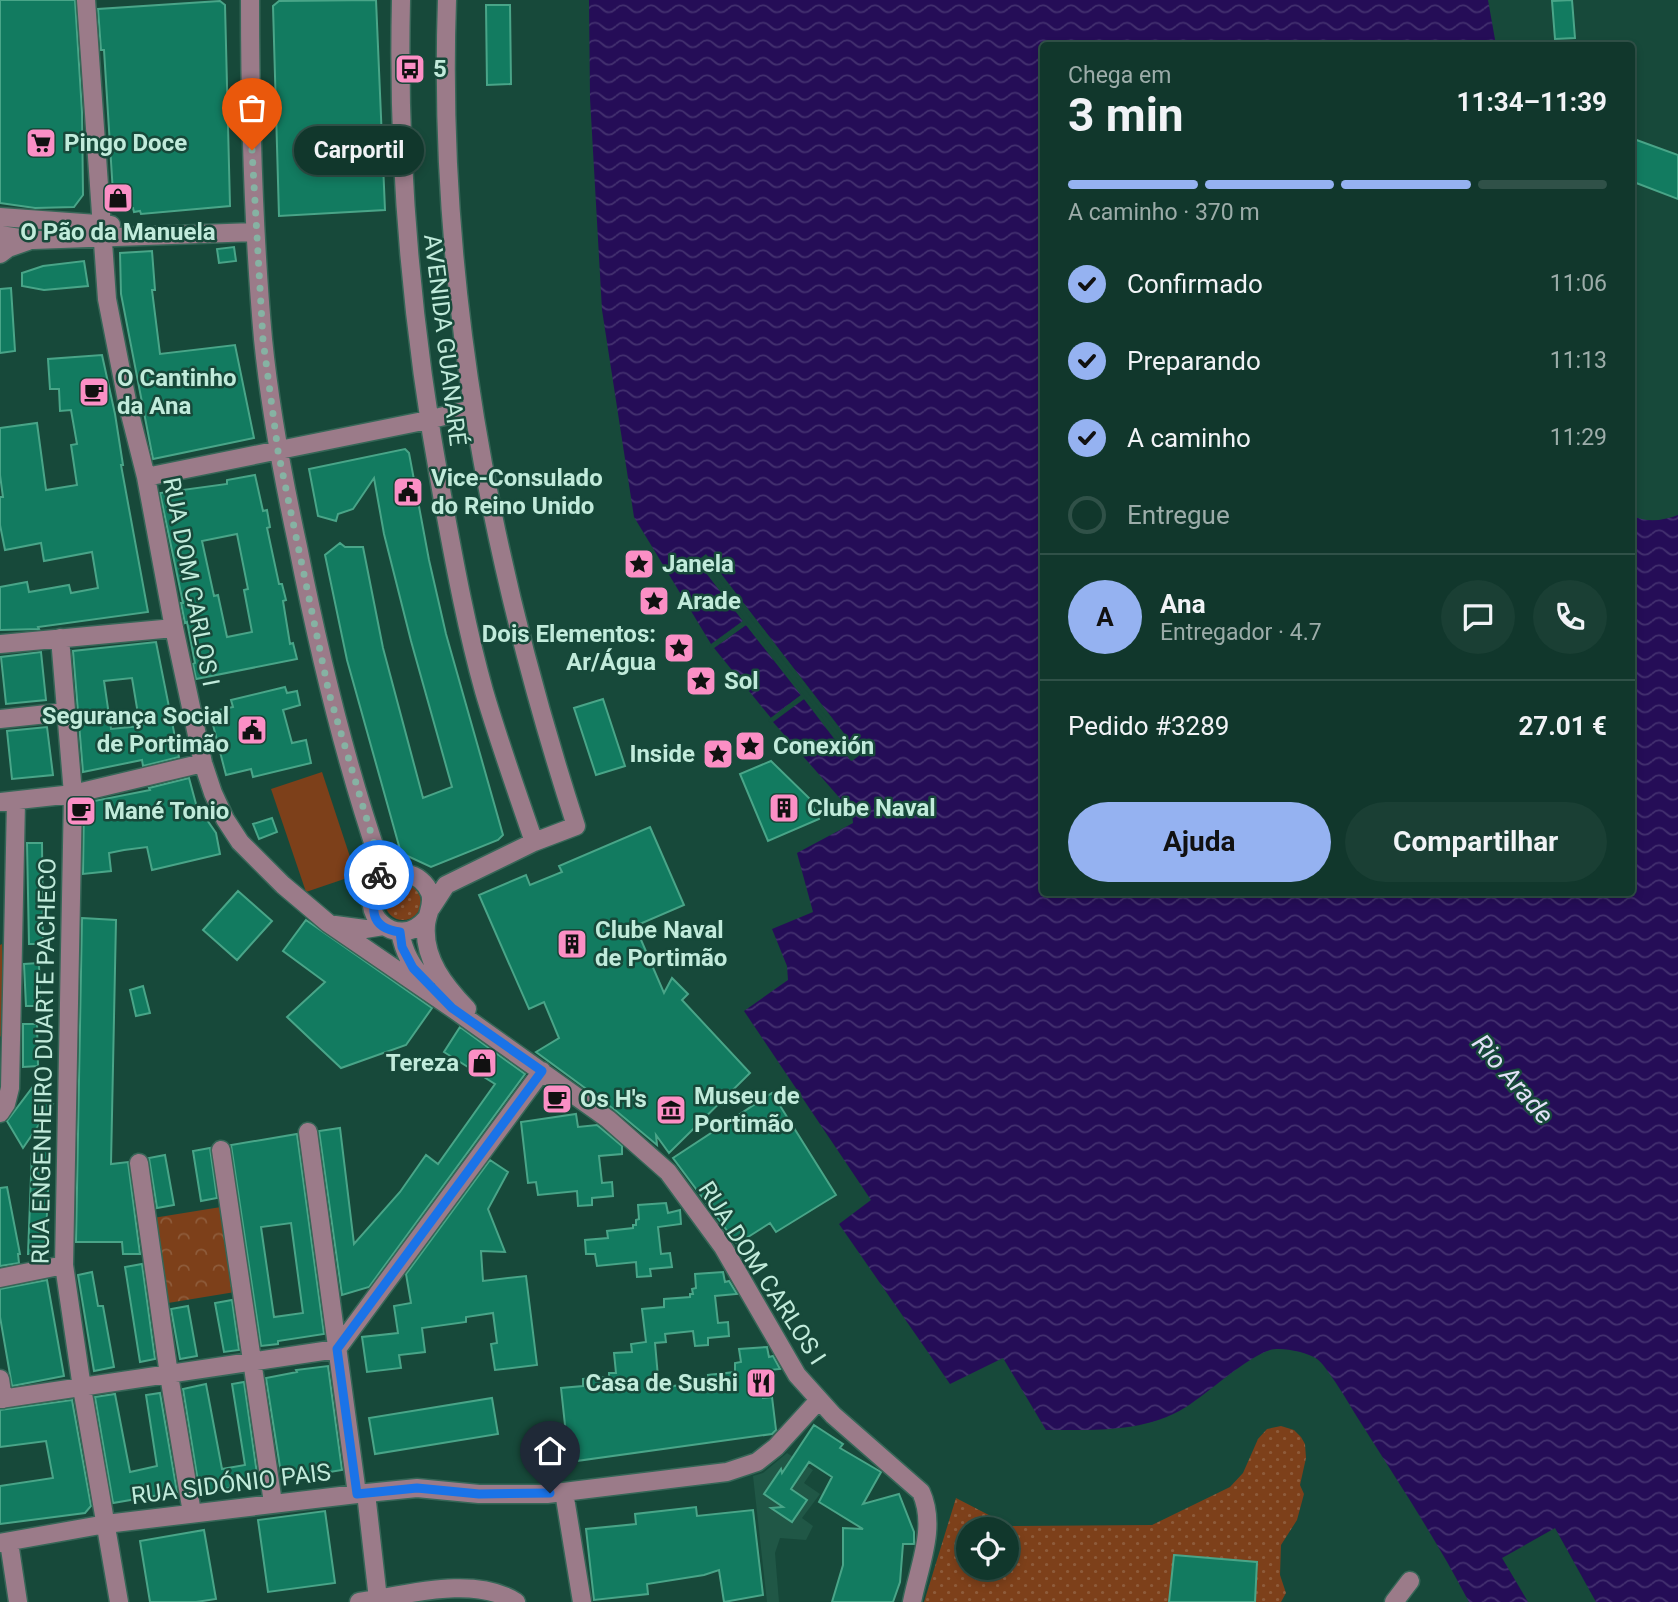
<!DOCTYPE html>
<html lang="pt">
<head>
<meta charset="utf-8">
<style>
	body { margin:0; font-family:Roboto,sans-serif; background:#1a3f34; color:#f1f3f6; height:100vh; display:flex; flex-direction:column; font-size:26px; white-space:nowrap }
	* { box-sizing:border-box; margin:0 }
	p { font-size:23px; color:#9caca9 }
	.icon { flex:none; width:38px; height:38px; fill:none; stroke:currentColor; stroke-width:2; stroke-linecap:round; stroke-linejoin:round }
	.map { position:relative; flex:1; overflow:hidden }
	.sheet { position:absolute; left:1040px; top:42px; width:595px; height:854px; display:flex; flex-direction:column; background:#11372c; border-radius:7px; box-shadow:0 4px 10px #0003,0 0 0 2px #305148 }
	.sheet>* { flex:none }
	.controls { position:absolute; left:956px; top:1517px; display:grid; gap:14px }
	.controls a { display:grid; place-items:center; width:63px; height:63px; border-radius:50%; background:#11372c; box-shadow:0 4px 10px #0003,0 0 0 2px #305148; font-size:35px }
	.pin { position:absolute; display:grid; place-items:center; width:60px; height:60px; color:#fff; margin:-72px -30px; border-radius:50% 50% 50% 0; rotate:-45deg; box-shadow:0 0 7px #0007 }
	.pin .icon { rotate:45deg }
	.courier { position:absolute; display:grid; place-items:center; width:70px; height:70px; margin:-35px; border:5px solid #1a73e8; border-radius:50%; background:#fff; color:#222; box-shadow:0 2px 9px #0007 }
	.bubble { position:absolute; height:49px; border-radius:24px; background:#11372c; box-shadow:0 4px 10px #0003,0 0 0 2px #305148; font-size:23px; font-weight:700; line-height:49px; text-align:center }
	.headline em { font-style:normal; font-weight:700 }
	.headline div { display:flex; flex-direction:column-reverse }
	.headline { display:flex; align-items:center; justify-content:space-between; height:119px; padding:0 28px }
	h1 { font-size:46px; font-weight:700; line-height:52px }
	.bar { display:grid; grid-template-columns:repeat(4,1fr); gap:10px 7px; align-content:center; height:84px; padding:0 28px }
	.bar i { height:9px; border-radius:5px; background:#305148 }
	.bar .current { background:#95b2f1 }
	.bar p { grid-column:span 4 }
	.line { display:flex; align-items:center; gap:18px; padding:0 28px; border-top:2px solid #305148 }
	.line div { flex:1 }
	.round { display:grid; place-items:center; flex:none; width:74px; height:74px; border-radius:37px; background:#1a3f34 }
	ol { padding:0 28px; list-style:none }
	li { display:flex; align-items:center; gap:21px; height:77px }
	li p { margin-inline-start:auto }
	li .icon { padding:7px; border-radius:50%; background:#95b2f1; color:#111; stroke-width:4 }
	li:last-child { color:#9caca9 }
	li i { width:38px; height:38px; border:4px solid #305148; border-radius:50% }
	.action { display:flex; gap:14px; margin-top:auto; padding:14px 28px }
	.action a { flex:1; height:80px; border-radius:42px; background:#95b2f1; color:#111; font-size:28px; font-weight:700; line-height:80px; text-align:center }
	.action a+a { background:#1a3f34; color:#f1f3f6 }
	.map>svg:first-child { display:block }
</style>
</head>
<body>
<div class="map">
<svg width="1678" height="1602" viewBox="0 0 1678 1602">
	<defs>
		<pattern id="grass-dots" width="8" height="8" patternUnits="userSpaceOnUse" patternTransform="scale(1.75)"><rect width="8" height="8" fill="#7d401a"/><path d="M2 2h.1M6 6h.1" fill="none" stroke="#8e5c3b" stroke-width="1.8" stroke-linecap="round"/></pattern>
		<pattern id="park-crowns" width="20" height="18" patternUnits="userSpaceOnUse" patternTransform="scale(1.75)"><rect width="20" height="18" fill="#7d401a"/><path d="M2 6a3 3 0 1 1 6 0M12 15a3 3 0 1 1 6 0" fill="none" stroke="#8e5c3b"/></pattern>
		<pattern id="water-waves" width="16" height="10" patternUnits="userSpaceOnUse" patternTransform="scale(1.75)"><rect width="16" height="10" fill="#250d57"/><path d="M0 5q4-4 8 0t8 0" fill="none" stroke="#43306f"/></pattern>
	</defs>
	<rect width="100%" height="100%" fill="#17493a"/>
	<!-- built -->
	<path fill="#205746" d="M787,1453L813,1470L804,1483L820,1494L802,1518L813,1526L806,1540L780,1538L775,1553L779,1602H767L753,1476L763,1473Z"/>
	<!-- grass -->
	<path fill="url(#grass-dots)" fill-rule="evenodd" d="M385 902a18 18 0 1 1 36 0a18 18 0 1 1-36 0Z
		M1281,1426L1294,1430L1301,1437L1305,1444L1306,1458L1300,1485L1304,1494L1297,1520L1281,1545L1280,1575L1286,1593L1281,1602H924L956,1498L1010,1526L1152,1525L1230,1487L1243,1473L1258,1439L1267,1429ZM968,1530H1006V1568H968Z"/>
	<!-- park -->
	<path fill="url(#park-crowns)" d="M2,944L4,1039L0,1036V945Z
		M221,1207L235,1292L168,1303L153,1218Z"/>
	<!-- garden -->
	<path fill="#7d401a" d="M322,772L356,875L306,892L271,789Z"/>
	<!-- water -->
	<path fill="url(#water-waves)" d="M589,0H1488L1496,45L1043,46V892H1631V515C1646,523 1662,521 1678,515V1602H1469C1436,1539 1397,1480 1359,1420C1351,1407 1327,1366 1317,1359C1306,1352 1282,1347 1270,1350C1247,1357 1208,1393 1186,1407C1145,1433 1093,1430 1046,1430L1003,1358L950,1384L839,1224L871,1200L744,1011L788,980L787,966L772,929L813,912L797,853L853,823L852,812L773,722L804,699L851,761L860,754L706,555L697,561L743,621L711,644L634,517L602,310L590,98Z
		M746,625L801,695L771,718L714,648Z"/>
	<!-- pier -->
	<path fill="#17493a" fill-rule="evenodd" d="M706,554L860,755L852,761L804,699L770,723L768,720L801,695L746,625L711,650L709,646L743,621L697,561ZM705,559L855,754L852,756L746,621L702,561Z
		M1555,1528L1596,1602H1528L1502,1558Z"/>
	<!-- building -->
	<path fill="#127b60" stroke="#49a588" stroke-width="2" fill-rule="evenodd" d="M0,0H75L82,112L83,195L74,207L35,208L0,203Z
		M376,0L385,210L279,216L273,6L279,1Z
		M1572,0L1575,38L1555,39L1552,1Z
		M220,1L225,5L230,206L141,214L140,211L134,212L133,208L114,209L104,50H101L98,9Z
		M486,5H510L511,84L487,85Z
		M1631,138L1678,155V199L1631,181Z
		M234,247L236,261L219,263L217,249Z
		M152,251L155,290H152L160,354L235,345L254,438L153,459L121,294L120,253Z
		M84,261L88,286L44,290L22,286V273L43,266Z
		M11,288L15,351L0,353V289Z
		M102,355L115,414L123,465H121L148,612L38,627L39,629L0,630V587L27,582L29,592L69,585L71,593L98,588L92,552L44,561L41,543L5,550L0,525V497H3L0,475V428L37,423L46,490L77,485L71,445L77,444L71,410L60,411L59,389H50L48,359Z
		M405,449L409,453L429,560L446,634L503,835L498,840L431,867L401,853L347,660L325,555L340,543L345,547H363L383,648L423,798L452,787L411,641L384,534L374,478L353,509L338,514L336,521L318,516L309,469Z
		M255,475L263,511L267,510L270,527L267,528L279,584H282L286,600L283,601L290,644L293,643L297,659L196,679L193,664L195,663L187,622L185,623L181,603H183L160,493L227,484V480ZM237,534L248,589L244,590L252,632L227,637L218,595L214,596L202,541Z
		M156,642L179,757L143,766L142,760L83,772L73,651ZM132,678L140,726L111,729L104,681Z
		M41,652L46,700L6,704L1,657Z
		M285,687L287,693L297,691L300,705L283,710L292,743L306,740L311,763L253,777L251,769L226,775L212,721L221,718L219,710L233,707L231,700Z
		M603,699L625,766L596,775L574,708Z
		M47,727L53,775L12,779L7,731Z
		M771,761L809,798L819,819L768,841L740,774Z
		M189,778L196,804L216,833L220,854L152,870L147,847L124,850L109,853L111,871L83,874L84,803L150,790L149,788Z
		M272,818L277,832L259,839L253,824Z
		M650,827L684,905L635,926L664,993L672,978L688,994L682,1000L750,1073L669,1153L656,1135L657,1145L615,1110L536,1052L559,1038L544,1002L529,1009L479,895L526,875L530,885L562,872L559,866Z
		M27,843H42L43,944H29Z
		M238,891L272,921L237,960L203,930Z
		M82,918L116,920L111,1164L128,1162L140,1254H123L122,1242H76Z
		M306,920L432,1008L406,1045L341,1068L287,1017L325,982L283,951Z
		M39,963L40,1006H26L24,964Z
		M143,986L150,1013L136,1016L130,990Z
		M23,1024H37L38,1066L23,1067Z
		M460,1027L525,1074L369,1287L342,1295L319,1131L340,1128L354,1244L400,1192L426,1155L438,1164L495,1084L444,1052Z
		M32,1088L53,1104L23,1148L7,1121Z
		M772,1093L836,1195L776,1232L770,1223L737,1244L673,1158Z
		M576,1114L578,1127L597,1125L622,1146V1154L599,1156L602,1183L612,1182L613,1196L592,1198V1205L578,1206L577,1191L538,1195L536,1182L528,1183L521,1122Z
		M297,1134L324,1334L278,1341V1344L261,1346L231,1145ZM291,1223L303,1313L274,1317L261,1227Z
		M210,1148L217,1198L201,1201L193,1151Z
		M32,1151H50L45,1254H28Z
		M165,1155L174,1205L157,1208L149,1158Z
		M490,1160L508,1172L488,1209L505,1252L481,1251L483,1281L526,1276L537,1365L495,1370L491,1344L497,1343L493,1313L466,1317V1322L422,1328L425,1352L399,1355L401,1368L367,1372L362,1337L398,1333L394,1306L411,1303L406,1274Z
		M7,1187L20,1254H18L19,1263L0,1266V1188Z
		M666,1203L668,1213L680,1210L681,1224L658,1227L661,1254L670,1253L672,1267L650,1269L651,1276L637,1277L636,1262L597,1266L595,1254H586L585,1240L608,1238L607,1231L633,1228V1225H636V1220L639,1219L638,1205Z
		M142,1264L155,1359L140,1362L125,1267Z
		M92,1272L98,1306H103L114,1367L94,1371L78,1275Z
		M723,1272L725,1282L729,1281L737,1294L715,1296L718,1323L728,1322L729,1336L708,1338V1345L695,1346L693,1331L665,1334L666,1342L655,1343L659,1388L709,1381L708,1375L735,1372V1363L741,1362L739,1349L767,1347L769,1357L773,1356L780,1369L760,1371L763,1398L772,1397L776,1430L772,1434L569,1462L561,1388L583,1386V1379L609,1377V1373H616L614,1353L632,1352L631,1344L646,1342L642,1309L664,1307V1299L690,1297V1294H693L692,1289L696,1288L695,1274Z
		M47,1280L64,1376L12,1386L0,1317V1289Z
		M232,1300L239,1350L224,1352L215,1303Z
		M188,1306L197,1356L180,1359L171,1309Z
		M328,1366L342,1470L282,1480L266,1378L297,1372L296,1370Z
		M244,1382L258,1481L230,1485V1488L204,1493L203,1487L199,1488L183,1389L206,1384L222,1469L245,1465L232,1384Z
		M160,1393L177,1492L113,1503L95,1397L115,1394L130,1472L157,1466L146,1395Z
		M492,1398L498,1434L375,1454L369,1418Z
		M72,1400L91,1506L85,1513L0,1524V1486L53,1478L46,1441L0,1447V1410Z
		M814,1425L843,1444L840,1448L881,1472L863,1504L899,1494L914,1532V1544H903L900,1582L893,1602H832L843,1565V1528L863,1529L819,1502L832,1477L809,1462L791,1489L807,1500L792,1522L771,1508L783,1507L764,1494L781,1469L782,1473Z
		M696,1507L697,1516L753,1510L763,1595L724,1602L719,1570L704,1575L647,1584L648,1594L594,1600L586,1529L636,1524L635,1514Z
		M325,1511L335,1583L268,1592L258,1520Z
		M204,1530L216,1599L196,1602H150L140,1541Z
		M1174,1555L1257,1562L1255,1602H1169Z"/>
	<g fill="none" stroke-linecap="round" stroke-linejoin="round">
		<!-- minor casing -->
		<g stroke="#366657" stroke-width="21">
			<path id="minor" d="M86,0L107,299L128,406L146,477L174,628L203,763L213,793L225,819L240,842L283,885L328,923L452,1008L608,1119L668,1172L723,1247L797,1375L833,1415L921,1492C937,1527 919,1566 912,1602
				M250,0C250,113 253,226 263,339C270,409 283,478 298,547C319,653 344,758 379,860L377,887
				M401,0C397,167 412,331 442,495C454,560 466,627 484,691C499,742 517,792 534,842
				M0,217L111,225
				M0,235L33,240L255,232
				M0,254L8,248L28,241
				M146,477L428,420L472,409
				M60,638L73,794L64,1265L82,1388L119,1602
				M0,644L174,628
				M0,719L66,712
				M0,802L73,794L203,763
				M431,908L446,885L534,842L576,826C489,558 437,283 447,0
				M426,919C397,953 352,910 381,882C387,876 396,873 406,874C417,875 426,883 430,893C434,905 427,913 426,925C423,959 445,986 467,1009
				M335,925L365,929L383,926
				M400,932C404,952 411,966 425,980
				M0,1113L6,1104L10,1088L16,801
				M308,1132L357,1494
				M221,1150L273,1503
				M139,1163L169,1375L192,1513
				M0,1278L64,1265
				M0,1379L3,1399
				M0,1399L337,1349L542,1071
				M564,1492L582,1602
				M366,1493L378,1599
				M9,1542L18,1602
				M0,1543L106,1524L357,1494L417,1488L479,1494H547L727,1472L757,1462L776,1447L818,1401
				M359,1602C406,1595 474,1575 516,1602
				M1394,1602L1410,1581"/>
		</g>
		<!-- minor -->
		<use href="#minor" stroke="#9b7b89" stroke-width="18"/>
	</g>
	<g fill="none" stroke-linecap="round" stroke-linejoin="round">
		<!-- done -->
		<path stroke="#86b2a3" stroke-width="7" stroke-dasharray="0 12.6" d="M252,150L263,340L278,451L329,693L379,860V875"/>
		<!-- route -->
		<path stroke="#1a73e8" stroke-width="9" d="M379,875C375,899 362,927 400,932L402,947L413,968L452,1008L542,1071L337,1349L357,1494L417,1488L479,1494L550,1493"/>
	</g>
	<!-- icons -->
	<defs>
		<g id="bus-square" transform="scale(1.575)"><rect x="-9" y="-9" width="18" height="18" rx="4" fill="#fb8fc5" stroke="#17493a"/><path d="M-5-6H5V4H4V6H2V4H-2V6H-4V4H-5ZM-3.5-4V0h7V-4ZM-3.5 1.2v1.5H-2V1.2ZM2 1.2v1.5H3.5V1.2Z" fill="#111"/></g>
		<g id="supermarket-square" transform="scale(1.575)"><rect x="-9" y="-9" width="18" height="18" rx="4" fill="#fb8fc5" stroke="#17493a"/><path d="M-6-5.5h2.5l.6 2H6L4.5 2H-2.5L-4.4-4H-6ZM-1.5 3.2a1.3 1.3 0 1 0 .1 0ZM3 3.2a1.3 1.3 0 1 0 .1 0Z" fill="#111"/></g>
		<g id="shop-square" transform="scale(1.575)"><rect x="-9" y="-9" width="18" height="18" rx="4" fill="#fb8fc5" stroke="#17493a"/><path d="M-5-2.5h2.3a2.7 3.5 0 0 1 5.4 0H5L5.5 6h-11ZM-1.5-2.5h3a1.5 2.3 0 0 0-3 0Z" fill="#111"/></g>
		<g id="cafe-square" transform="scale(1.575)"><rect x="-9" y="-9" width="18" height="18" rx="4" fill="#fb8fc5" stroke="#17493a"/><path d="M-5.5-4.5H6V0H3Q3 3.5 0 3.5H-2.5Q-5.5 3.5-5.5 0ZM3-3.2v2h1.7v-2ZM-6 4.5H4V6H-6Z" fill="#111"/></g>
		<g id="civic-square" transform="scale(1.575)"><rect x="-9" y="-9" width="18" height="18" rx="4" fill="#fb8fc5" stroke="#17493a"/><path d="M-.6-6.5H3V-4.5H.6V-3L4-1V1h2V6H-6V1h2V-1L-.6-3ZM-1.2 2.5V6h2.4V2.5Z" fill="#111"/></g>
		<g id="sight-square" transform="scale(1.575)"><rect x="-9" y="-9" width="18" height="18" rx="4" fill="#fb8fc5" stroke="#17493a"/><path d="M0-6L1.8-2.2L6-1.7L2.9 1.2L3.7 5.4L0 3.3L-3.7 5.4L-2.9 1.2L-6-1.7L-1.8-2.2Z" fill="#111"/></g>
		<g id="building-square" transform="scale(1.575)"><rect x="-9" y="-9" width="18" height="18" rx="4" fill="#fb8fc5" stroke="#17493a"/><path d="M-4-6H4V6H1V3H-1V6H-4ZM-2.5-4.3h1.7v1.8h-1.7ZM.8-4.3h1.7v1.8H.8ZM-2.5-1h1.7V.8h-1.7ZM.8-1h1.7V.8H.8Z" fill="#111"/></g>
		<g id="museum-square" transform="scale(1.575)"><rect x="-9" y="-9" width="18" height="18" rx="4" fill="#fb8fc5" stroke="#17493a"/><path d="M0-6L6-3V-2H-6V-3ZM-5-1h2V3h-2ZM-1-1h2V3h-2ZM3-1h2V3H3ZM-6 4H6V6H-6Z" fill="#111"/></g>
		<g id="restaurant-square" transform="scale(1.575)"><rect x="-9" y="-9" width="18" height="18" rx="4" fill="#fb8fc5" stroke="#17493a"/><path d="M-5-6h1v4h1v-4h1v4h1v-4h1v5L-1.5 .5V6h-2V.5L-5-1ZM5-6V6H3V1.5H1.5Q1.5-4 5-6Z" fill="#111"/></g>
	</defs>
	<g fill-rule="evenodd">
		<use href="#bus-square" x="410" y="69"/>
		<use href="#supermarket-square" x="41" y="143"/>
		<use href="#shop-square" x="118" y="198"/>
		<use href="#cafe-square" x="94" y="392"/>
		<use href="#civic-square" x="408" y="492"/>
		<use href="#sight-square" x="639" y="564"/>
		<use href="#sight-square" x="654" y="601"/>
		<use href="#sight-square" x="679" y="648"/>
		<use href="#sight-square" x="701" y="681"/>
		<use href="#civic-square" x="252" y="730"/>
		<use href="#sight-square" x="750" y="746"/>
		<use href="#sight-square" x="718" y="754"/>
		<use href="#building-square" x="784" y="808"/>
		<use href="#cafe-square" x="81" y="811"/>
		<use href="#building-square" x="572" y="944"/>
		<use href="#shop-square" x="482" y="1063"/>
		<use href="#cafe-square" x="557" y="1099"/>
		<use href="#museum-square" x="671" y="1110"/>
		<use href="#restaurant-square" x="761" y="1383"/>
	</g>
	<g text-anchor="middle" stroke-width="5" stroke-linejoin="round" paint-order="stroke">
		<!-- poi labels -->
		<g font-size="24" font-weight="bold" fill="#c1ebdb" stroke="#17493a" text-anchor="start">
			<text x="433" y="77">5</text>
			<text x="64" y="151">Pingo Doce</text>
			<text x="118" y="240" text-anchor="middle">O Pão da Manuela</text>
			<text x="117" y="386">O Cantinho<tspan x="117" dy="28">da Ana</tspan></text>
			<text x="431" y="486">Vice-Consulado<tspan x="431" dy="28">do Reino Unido</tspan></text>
			<text x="662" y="572">Janela</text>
			<text x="677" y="609">Arade</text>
			<text x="656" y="642" text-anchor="end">Dois Elementos:<tspan x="656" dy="28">Ar/Água</tspan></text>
			<text x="724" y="689">Sol</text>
			<text x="229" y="724" text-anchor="end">Segurança Social<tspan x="229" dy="28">de Portimão</tspan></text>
			<text x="773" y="754">Conexión</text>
			<text x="695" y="762" text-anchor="end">Inside</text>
			<text x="807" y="816">Clube Naval</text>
			<text x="104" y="819">Mané Tonio</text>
			<text x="595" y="938">Clube Naval<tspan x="595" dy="28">de Portimão</tspan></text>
			<text x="459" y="1071" text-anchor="end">Tereza</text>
			<text x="694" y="1104">Museu de<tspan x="694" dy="28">Portimão</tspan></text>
			<text x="580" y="1107">Os H's</text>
			<text x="738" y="1391" text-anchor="end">Casa de Sushi</text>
		</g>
		<!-- street labels -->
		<g font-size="24" fill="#c1ebdb" stroke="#17493a">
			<text transform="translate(445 340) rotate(83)" y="8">AVENIDA GUANARÉ</text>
			<text transform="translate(191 582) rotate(79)" y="8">RUA DOM CARLOS I</text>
			<text transform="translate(44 1061) rotate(-89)" y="8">RUA ENGENHEIRO DUARTE PACHECO</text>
			<text transform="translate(762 1273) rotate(57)" y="8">RUA DOM CARLOS I</text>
			<text transform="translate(231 1484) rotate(-7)" y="8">RUA SIDÓNIO PAIS</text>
		</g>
		<!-- water labels -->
		<g font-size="26" font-style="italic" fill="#e2e1f7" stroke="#17493a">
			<text transform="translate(1513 1079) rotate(49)" y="9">Rio Arade</text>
		</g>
	</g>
</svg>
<div class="controls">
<a><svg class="icon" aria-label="locate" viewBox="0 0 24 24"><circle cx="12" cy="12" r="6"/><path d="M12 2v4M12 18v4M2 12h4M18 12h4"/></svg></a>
</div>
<div class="pin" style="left:252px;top:150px;background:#ea580c"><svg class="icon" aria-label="bag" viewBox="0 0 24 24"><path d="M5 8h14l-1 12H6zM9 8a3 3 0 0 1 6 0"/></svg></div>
<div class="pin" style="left:550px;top:1493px;background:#1f2937"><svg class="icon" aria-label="home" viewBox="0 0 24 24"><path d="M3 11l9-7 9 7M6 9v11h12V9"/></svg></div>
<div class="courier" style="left:379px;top:875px"><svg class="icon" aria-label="bike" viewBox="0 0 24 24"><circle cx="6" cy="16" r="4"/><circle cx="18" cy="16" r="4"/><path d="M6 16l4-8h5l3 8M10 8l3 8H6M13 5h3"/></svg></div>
<div class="bubble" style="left:294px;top:126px;width:130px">Carportil</div>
<section class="sheet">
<div class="headline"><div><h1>3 min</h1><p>Chega em</p></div><em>11:34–11:39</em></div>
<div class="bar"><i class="current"></i><i class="current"></i><i class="current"></i><i></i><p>A caminho · 370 m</p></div>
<ol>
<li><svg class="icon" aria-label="check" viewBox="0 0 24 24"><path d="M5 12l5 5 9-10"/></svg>Confirmado<p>11:06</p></li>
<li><svg class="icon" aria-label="check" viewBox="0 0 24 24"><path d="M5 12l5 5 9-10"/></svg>Preparando<p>11:13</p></li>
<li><svg class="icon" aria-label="check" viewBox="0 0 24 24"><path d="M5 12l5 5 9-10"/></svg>A caminho<p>11:29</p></li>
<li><i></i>Entregue</li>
</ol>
<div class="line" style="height:126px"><b class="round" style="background:#95b2f1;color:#111">A</b><div><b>Ana</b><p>Entregador · 4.7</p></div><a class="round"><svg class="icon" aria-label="chat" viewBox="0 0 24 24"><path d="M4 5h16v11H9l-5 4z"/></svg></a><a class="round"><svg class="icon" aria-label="phone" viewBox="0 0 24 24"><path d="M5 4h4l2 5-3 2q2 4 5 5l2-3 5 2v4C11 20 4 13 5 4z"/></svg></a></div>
<div class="line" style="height:91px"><div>Pedido #3289</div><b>27.01 €</b></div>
<div class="action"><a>Ajuda</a><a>Compartilhar</a></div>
</section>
</div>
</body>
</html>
